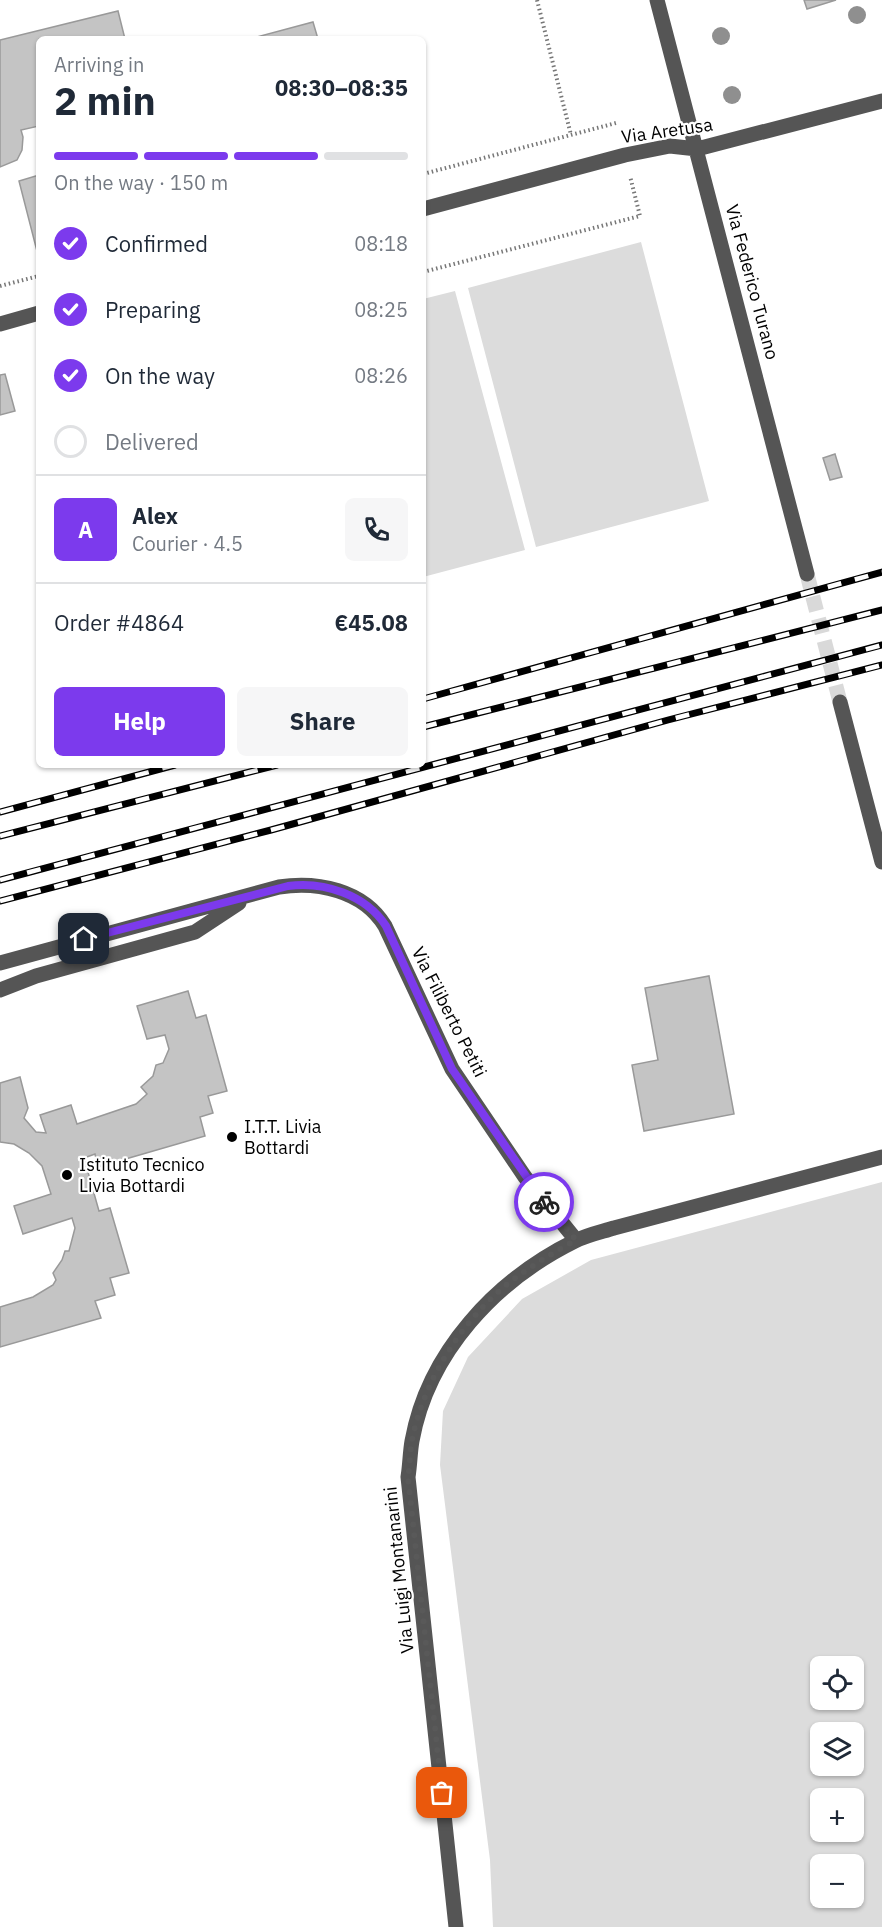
<!DOCTYPE html>
<html lang="en">
<head>
<meta charset="utf-8">
<style>
	body { margin:0; font-family:"IBM Plex Sans",sans-serif; background:#f6f6f7; color:#1f2937; height:100vh; display:flex; flex-direction:column; font-size:22px; white-space:nowrap }
	* { box-sizing:border-box; margin:0 }
	p { font-size:20px; color:#747a83 }
	.icon { flex:none; width:33px; height:33px; fill:none; stroke:currentColor; stroke-width:2; stroke-linecap:round; stroke-linejoin:round }
	.map { position:relative; flex:1; overflow:hidden }
	.sheet { position:absolute; left:36px; top:36px; width:390px; height:732px; display:flex; flex-direction:column; background:#fff; border-radius:9px; box-shadow:0 2px 4px #0004 }
	.sheet>* { flex:none }
	.tools { position:absolute; left:810px; top:1656px; display:grid; gap:12px }
	.tools a { display:grid; place-items:center; width:54px; height:54px; border-radius:9px; background:#fff; box-shadow:0 2px 4px #0004; font-size:30px }
	.pin { position:absolute; display:grid; place-items:center; width:51px; height:51px; color:#fff; margin:-26px; border-radius:12px; box-shadow:0 3px 9px #0006 }
	.courier { position:absolute; display:grid; place-items:center; width:60px; height:60px; margin:-30px; border:4px solid #7c3aed; border-radius:50%; background:#fff; color:#222; box-shadow:0 2px 8px #0007 }
	.summary em { font-style:normal; font-weight:700 }
	.summary div { display:flex; flex-direction:column-reverse }
	.summary { display:flex; align-items:center; justify-content:space-between; height:102px; padding:0 18px }
	h1 { font-size:39px; font-weight:700; line-height:45px }
	.bar { display:grid; grid-template-columns:repeat(4,1fr); gap:9px 6px; align-content:center; height:72px; padding:0 18px }
	.bar i { height:8px; border-radius:4px; background:#e0e1e3 }
	.bar .on { background:#7c3aed }
	.bar p { grid-column:span 4 }
	.line { display:flex; align-items:center; gap:15px; padding:0 18px; border-top:2px solid #e0e1e3 }
	.line div { flex:1 }
	.round { display:grid; place-items:center; flex:none; width:63px; height:63px; border-radius:9px; background:#f6f6f7 }
	ol { padding:0 18px; list-style:none }
	li { display:flex; align-items:center; gap:18px; height:66px }
	li p { margin-inline-start:auto }
	li .icon { padding:6px; border-radius:50%; background:#7c3aed; color:#fff; stroke-width:4 }
	li:last-child { color:#747a83 }
	li i { width:33px; height:33px; border:3px solid #e0e1e3; border-radius:50% }
	.cta { display:flex; gap:12px; margin-top:auto; padding:12px 18px }
	.cta a { flex:1; height:69px; border-radius:9px; background:#7c3aed; color:#fff; font-size:24px; font-weight:700; line-height:69px; text-align:center }
	.cta a+a { background:#f6f6f7; color:#1f2937 }
	.map>svg:first-child { display:block }
</style>
</head>
<body>
<div class="map">
<svg width="882" height="1927" viewBox="0 0 882 1927">
	<rect width="100%" height="100%" fill="#fff"/>
	<!-- green -->
	<path fill="#dcdcdc" fill-rule="evenodd" d="M641,242L709,501L536,547L468,288Z
		M455,291L525,550L423,577V299Z
		M882,1182V1927H493L490,1860L440,1465L443,1411L468,1357L522,1299L591,1260ZM820,1666H854V1700H820ZM854,1732V1766H820V1732ZM820,1798H854V1832H820ZM820,1864H854V1898H820Z"/>
	<!-- building -->
	<path fill="#c4c4c4" stroke="#999" stroke-width="1.5" d="M804,0H836L807,9Z
		M118,11L125,39H39V126L21,130L23,137L22,150L17,160L0,167V40Z
		M313,22L318,39H249Z
		M39,175V259L19,181Z
		M5,374L15,411L0,415V375Z
		M835,454L842,477L830,480L823,458Z
		M709,976L734,1114L644,1131L632,1065L658,1060L645,988Z
		M188,991L196,1018L206,1015L227,1091L208,1096L213,1113L200,1117L205,1136L98,1167L95,1154L84,1158L99,1211L110,1208L129,1273L110,1278L115,1295L95,1301L101,1318L0,1347V1307L33,1297L53,1285L56,1280L53,1273L62,1260L65,1251H69L75,1228L72,1218L23,1234L14,1206L51,1194L42,1166L29,1153L14,1144L0,1142V1083L20,1077L28,1108L24,1118L36,1132L46,1133L40,1115L71,1105L77,1124L136,1104L147,1094L141,1087L153,1076L156,1065L163,1063L169,1049L165,1035L147,1039L137,1006Z"/>
	<g fill="none" stroke-linecap="round" stroke-linejoin="round">
		<!-- minor-tunnel -->
		<path stroke="#d9d9d9" stroke-width="15" stroke-dasharray="15 8" stroke-linecap="butt" d="M807,574L840,702"/>
		<!-- path -->
		<path stroke="#777" stroke-width="4" stroke-dasharray="1.5 3" stroke-linecap="butt" d="M537,0L571,135
			M423,174L616,123
			M423,272L640,216L630,176
			M0,286L39,276"/>
		<!-- minor -->
		<path stroke="#555" stroke-width="15" d="M657,0L807,574
			M423,209L625,155L670,146L697,149L882,101
			M0,324L39,313
			M840,702L882,862
			M0,963L279,887C317,881 363,890 385,926L452,1069L525,1177L576,1240
			M0,990L36,976L195,932L239,903
			M456,1927L408,1477C410,1465 410,1452 412,1441C428,1352 496,1280 575,1241C587,1235 601,1232 614,1228L882,1157"/>
		<!-- rail casing -->
		<g stroke="#000" stroke-width="7">
			<path id="rail" d="M423,699L882,572
				M423,727L882,610
				M0,812L175,765
				M0,836L277,765
				M0,880L882,645
				M0,901L271,830L668,720L882,665"/>
		</g>
		<!-- rail -->
		<use href="#rail" stroke="#fff" stroke-width="4.5" stroke-dasharray="14" stroke-linecap="butt"/>
	</g>
	<!-- trees -->
	<g fill="#8f8f8f">
		<circle cx="857" cy="15" r="9"/>
		<circle cx="721" cy="36" r="9"/>
		<circle cx="732" cy="95" r="9"/>
	</g>
	<g fill="none" stroke-linecap="round" stroke-linejoin="round">
		<!-- done -->
		<path stroke="#595959" stroke-width="6" stroke-dasharray="0 10.8" d="M442,1793L408,1477C410,1465 410,1452 412,1440C424,1380 462,1320 510,1282C531,1266 553,1253 576,1240L544,1202"/>
		<!-- route -->
		<path stroke="#7c3aed" stroke-width="8" d="M84,939L288,886C324,881 366,895 386,926L452,1069L544,1202"/>
	</g>
	<!-- markers -->
	<g fill="#000" stroke="#fff" stroke-width="2">
		<circle cx="232" cy="1137" r="6"/>
		<circle cx="67" cy="1175" r="6"/>
	</g>
	<g text-anchor="middle" stroke-width="4.5" stroke-linejoin="round" paint-order="stroke">
		<!-- street labels -->
		<g font-size="18" fill="#000" stroke="#fff">
			<text transform="translate(667 131) rotate(-8)" y="6">Via Aretusa</text>
			<text transform="translate(752 282) rotate(75)" y="6">Via Federico Turano</text>
			<text transform="translate(449 1012) rotate(63)" y="6">Via Filiberto Petiti</text>
			<text transform="translate(399 1570) rotate(-96)" y="6">Via Luigi Montanarini</text>
		</g>
		<!-- poi labels -->
		<g font-size="18" fill="#000" stroke="#fff" text-anchor="start">
			<text x="244" y="1133">I.T.T. Livia<tspan x="244" dy="21">Bottardi</tspan></text>
			<text x="79" y="1171">Istituto Tecnico<tspan x="79" dy="21">Livia Bottardi</tspan></text>
		</g>
	</g>
</svg>
<div class="tools">
<a><svg class="icon" aria-label="locate" viewBox="0 0 24 24"><circle cx="12" cy="12" r="6"/><path d="M12 2v4M12 18v4M2 12h4M18 12h4"/></svg></a>
<a><svg class="icon" aria-label="layers" viewBox="0 0 24 24"><path d="M12 4l9 5-9 5-9-5zM3 14l9 5 9-5"/></svg></a>
<a>+</a>
<a>−</a>
</div>
<div class="pin" style="left:442px;top:1793px;background:#ea580c"><svg class="icon" aria-label="bag" viewBox="0 0 24 24"><path d="M5 8h14l-1 12H6zM9 8a3 3 0 0 1 6 0"/></svg></div>
<div class="pin" style="left:84px;top:939px;background:#1f2937"><svg class="icon" aria-label="home" viewBox="0 0 24 24"><path d="M3 11l9-7 9 7M6 9v11h12V9"/></svg></div>
<div class="courier" style="left:544px;top:1202px"><svg class="icon" aria-label="bike" viewBox="0 0 24 24"><circle cx="6" cy="16" r="4"/><circle cx="18" cy="16" r="4"/><path d="M6 16l4-8h5l3 8M10 8l3 8H6M13 5h3"/></svg></div>
<section class="sheet">
<div class="summary"><div><h1>2 min</h1><p>Arriving in</p></div><em>08:30–08:35</em></div>
<div class="bar"><i class="on"></i><i class="on"></i><i class="on"></i><i></i><p>On the way · 150 m</p></div>
<ol>
<li><svg class="icon" aria-label="check" viewBox="0 0 24 24"><path d="M5 12l5 5 9-10"/></svg>Confirmed<p>08:18</p></li>
<li><svg class="icon" aria-label="check" viewBox="0 0 24 24"><path d="M5 12l5 5 9-10"/></svg>Preparing<p>08:25</p></li>
<li><svg class="icon" aria-label="check" viewBox="0 0 24 24"><path d="M5 12l5 5 9-10"/></svg>On the way<p>08:26</p></li>
<li><i></i>Delivered</li>
</ol>
<div class="line" style="height:108px"><b class="round" style="background:#7c3aed;color:#fff">A</b><div><b>Alex</b><p>Courier · 4.5</p></div><a class="round"><svg class="icon" aria-label="phone" viewBox="0 0 24 24"><path d="M5 4h4l2 5-3 2q2 4 5 5l2-3 5 2v4C11 20 4 13 5 4z"/></svg></a></div>
<div class="line" style="height:78px"><div>Order #4864</div><b>€45.08</b></div>
<div class="cta"><a>Help</a><a>Share</a></div>
</section>
</div>
</body>
</html>
